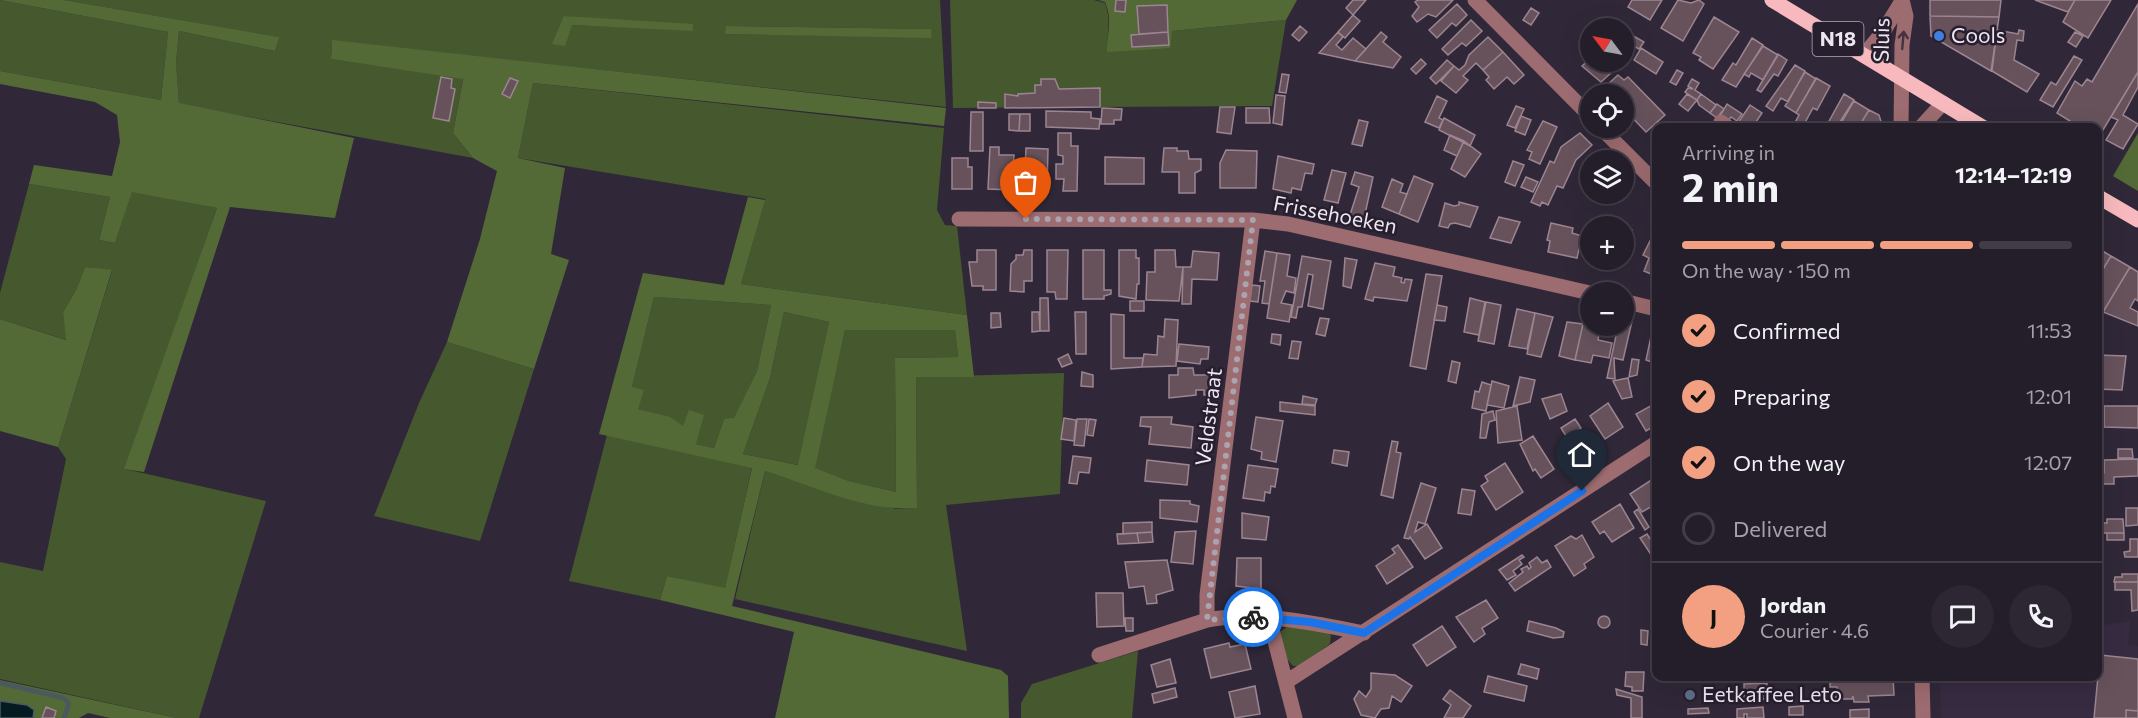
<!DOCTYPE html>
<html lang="en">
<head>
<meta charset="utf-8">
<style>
	body { margin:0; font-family:Commissioner,sans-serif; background:#2c2732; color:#f1f3f6; height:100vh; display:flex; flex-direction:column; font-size:22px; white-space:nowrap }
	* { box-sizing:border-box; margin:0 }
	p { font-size:20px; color:#a3a2a8 }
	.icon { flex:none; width:33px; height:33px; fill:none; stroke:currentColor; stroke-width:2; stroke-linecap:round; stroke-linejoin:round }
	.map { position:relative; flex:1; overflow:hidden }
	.drawer { position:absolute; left:1652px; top:123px; width:450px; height:558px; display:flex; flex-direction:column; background:#241e2a; border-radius:12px; box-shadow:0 6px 24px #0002,0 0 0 2px #413c47 }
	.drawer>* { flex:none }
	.needle { width:39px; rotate:302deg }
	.buttons { position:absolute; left:1580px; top:18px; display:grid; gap:12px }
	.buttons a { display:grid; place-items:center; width:54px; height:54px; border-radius:50%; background:#241e2a; box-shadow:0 6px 24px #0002,0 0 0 2px #413c47; font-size:30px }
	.pin { position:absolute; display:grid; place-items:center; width:51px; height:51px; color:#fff; margin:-62px -26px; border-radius:50% 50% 50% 0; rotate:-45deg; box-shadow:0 0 6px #0007 }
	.pin .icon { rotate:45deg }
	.courier { position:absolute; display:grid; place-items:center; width:60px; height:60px; margin:-30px; border:4px solid #1a73e8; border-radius:50%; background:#fff; color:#222; box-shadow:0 2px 8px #0007 }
	.head em { font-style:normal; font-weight:700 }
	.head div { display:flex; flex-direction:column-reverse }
	.head { display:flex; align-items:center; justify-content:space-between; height:102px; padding:0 30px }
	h1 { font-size:39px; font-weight:700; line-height:45px }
	.bar { display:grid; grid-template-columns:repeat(4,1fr); gap:9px 6px; align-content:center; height:72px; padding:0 30px }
	.bar i { height:8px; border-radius:4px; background:#413c47 }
	.bar .on { background:#f2a081 }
	.bar p { grid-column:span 4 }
	.line { display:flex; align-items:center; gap:15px; padding:0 30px; border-top:2px solid #413c47 }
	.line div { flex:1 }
	.round { display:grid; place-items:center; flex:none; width:63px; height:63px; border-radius:32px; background:#2c2732 }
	ol { padding:0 30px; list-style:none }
	li { display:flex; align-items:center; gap:18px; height:66px }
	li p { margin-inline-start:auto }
	li .icon { padding:6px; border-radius:50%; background:#f2a081; color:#111; stroke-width:4 }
	li:last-child { color:#a3a2a8 }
	li i { width:33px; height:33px; border:3px solid #413c47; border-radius:50% }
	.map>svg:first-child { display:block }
</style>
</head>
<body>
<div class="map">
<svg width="2138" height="718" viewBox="0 0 2138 718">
	<rect width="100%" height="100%" fill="#302838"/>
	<!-- built -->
	<path fill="#372b42" d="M2130,621L2128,645L2138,646V718H1941L1940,677L2097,676V626Z"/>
	<!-- green -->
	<path fill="#46582e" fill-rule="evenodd" d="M0,0L168,32L161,100L0,71Z
		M64,0H940L946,107L332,41L331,59L463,78L453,133L473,158L179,104L176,62L179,31L275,51L278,37ZM564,16L693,30L571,25ZM726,26L930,29L932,37L726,34Z
		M950,0H1094L1105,3C1112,23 1106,32 1108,52L1172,31L1286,20L1272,106L953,108Z
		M533,83L944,128L937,210L945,225L957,226L967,315L741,284L765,199L518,158Z
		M29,184L110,197L99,240L115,243L132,191L217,208L125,469L266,501L199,718H177L0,679V562L43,571L66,459L58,447L112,271L85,267L76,290L63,312L67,340L0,319V293Z
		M654,297L771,305L757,371L734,419H724L714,448L696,444C678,418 668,417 638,409L632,387Z
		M784,312L829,322L799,465L743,454L770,378Z
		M845,330H955L958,357L895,358L896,492L849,481L814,468Z
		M447,342L534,369L480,541L374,516L419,403Z
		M1064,373L1060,494L946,505L967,651L735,599L765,471L896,509L917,508L916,377Z
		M607,435L752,467L725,589L667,576L660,600L569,581Z
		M1288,626L1327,632L1331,635L1330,644L1299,666H1293L1287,659L1280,632Z
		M1138,651L1132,718H1021V703L1032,684Z"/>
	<!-- forest -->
	<path fill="#546a36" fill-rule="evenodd" d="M0,0H64L279,37L275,51L179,31L176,62L179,103L354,138L335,218L230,207L144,472L124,469L217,208L132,192L115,243L99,240L110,197L29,184L34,165L112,176L120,142L117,115L95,102L0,84V71L161,100L168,32Z
		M1098,0H1297L1286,20L1172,31L1170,48L1107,52C1107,31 1113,22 1105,2Z
		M564,16L693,24V31L572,25L565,46L552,44Z
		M726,26L931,29L932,38L725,34Z
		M332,40L946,108L944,126L533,83L518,158L565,168L551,254L569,260L534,369L447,342L480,239L497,171L473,158L453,133L463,79L331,59Z
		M2138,133V191L2113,176Z
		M748,197L765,200L741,284L967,315L974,377H916L917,508C863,512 815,486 765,471L732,606L1001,670L1008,676L1009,718H775L794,632L660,600L667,576L725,588L752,468L599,434L643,273L724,285ZM654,297L771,305L757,371L734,418L724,419L714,448L696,444L704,415L689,410L683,426L670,417L638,409L644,390L632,387ZM784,312L829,322L798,465L743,454L770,378ZM845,330H955L958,357L895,358L896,492L849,481L815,468Z
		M85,267L112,270L58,447L0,431V319L66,340L63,312L76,290Z
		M0,680L177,718H110L88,713L79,718H0Z"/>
	<!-- water -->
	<path fill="#041c21" stroke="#4a595f" stroke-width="1.5" d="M0,701L27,705L34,710L33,718H0Z"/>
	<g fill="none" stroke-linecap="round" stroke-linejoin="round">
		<!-- stream -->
		<path stroke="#4a595f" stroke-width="4.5" d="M0,683L63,698L69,703L64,718"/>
	</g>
	<!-- building -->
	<path fill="#67525c" stroke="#9c8591" stroke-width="1.5" d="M1116,0H1126L1125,12L1115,11Z
		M1353,0H1366L1353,15L1346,8Z
		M1418,0H1453L1436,17L1428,14L1417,22L1412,16L1419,7L1415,2Z
		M1632,0H1662L1650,20L1628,7Z
		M1678,0L1691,3L1699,0L1704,4L1683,41L1661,28Z
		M1930,0H2001L1999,17L1930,16Z
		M2035,0H2075L2068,12Z
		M2075,0H2111L2088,38L2063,22Z
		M1457,4L1467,15L1456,26L1452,23L1437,38L1429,30Z
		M2138,4V72L2100,135L2097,133V128H2081L2057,113L2075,81L2082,86L2087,79L2092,82Z
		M1167,5L1168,32L1139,34L1137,6Z
		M1531,8L1539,13L1531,25L1523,20Z
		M1353,15L1360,21L1345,38L1338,32Z
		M1930,16L1999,17L1991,71L1931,36Z
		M1714,17L1739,32L1713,69L1699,60L1701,57L1693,53Z
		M1471,20L1482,31L1466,46L1462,43L1448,55L1442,49Z
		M1300,26L1307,32L1299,41L1292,35Z
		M1997,30L2018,34L2019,30L2024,31L2023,41L2017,40L2014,60L2039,74L2027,92L1992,71Z
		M1168,32L1169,45L1132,47L1131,35Z
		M1338,32L1343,37L1336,45L1342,50L1353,38L1366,49L1355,61L1319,53Z
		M1381,32L1387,37L1383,42L1401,57L1393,68L1355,61Z
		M2075,32L2083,36L2076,47L2068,42Z
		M1628,33L1644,42L1639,49L1624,41Z
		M1488,37L1503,52L1483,70L1476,63L1463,76L1468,80L1456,93L1441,81L1454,66L1459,70L1465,65L1469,55Z
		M1752,38L1763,45L1736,87L1722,80L1733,63L1736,65Z
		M1763,46L1778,55L1763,80L1751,73L1749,77L1744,74Z
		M1641,48L1663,62L1656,74L1634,60Z
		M1503,52L1524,75L1514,84L1507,77L1494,89L1486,80L1489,77L1483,70Z
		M1778,54L1787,60L1778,76L1774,74L1761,92L1757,90Z
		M2074,56L2082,60L2053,107L2040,100L2051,82L2056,85Z
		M1421,59L1426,64L1416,74L1411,69Z
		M1590,59V62H1623L1601,82L1582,66Z
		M1447,60L1454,66L1436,84L1430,78Z
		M1795,65L1805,71L1788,102L1781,98L1773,111L1766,106Z
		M1677,70L1683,73L1676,85L1670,82Z
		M1805,72L1816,79L1796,113L1785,106Z
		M2138,72V87L2123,115L2138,124L2123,149L2106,140L2118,120L2111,117Z
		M1282,74L1289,75L1286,93L1279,92Z
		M1618,75L1624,80L1628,77L1665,115L1646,132L1623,108V94H1609L1605,87Z
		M441,77L452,79L451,88L455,89L449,121L433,118Z
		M510,78L518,81L510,98L502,94Z
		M1816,78L1830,86L1817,110L1813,108L1802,128H1792L1799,115L1796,113Z
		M1041,79H1055L1059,89L1100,88V107L1005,108V94L1018,96V94L1035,93V85H1041Z
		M1692,79L1699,83L1695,90L1701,94L1697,100L1685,92L1688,88L1693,89L1688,86Z
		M1687,94L1697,100L1688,111L1679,104Z
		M1701,94L1716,105L1710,113L1699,105L1697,100Z
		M1844,94L1854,100L1836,128L1828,123Z
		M1276,95L1285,96L1282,125L1273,123Z
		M1437,96L1447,101L1439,118L1443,120L1439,128L1425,122Z
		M1854,101L1869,110L1858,128H1838Z
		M978,102L996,103V108H978Z
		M1717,104L1724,109L1717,118L1710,113Z
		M1727,104L1742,114L1737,121L1731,117L1728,121L1720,116Z
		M1750,105L1762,113L1752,128H1744L1738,123Z
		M1516,106L1524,109L1515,128L1507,125Z
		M1220,107H1235L1231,134L1217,132Z
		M1102,108L1122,109L1121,120H1114V124H1101Z
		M1246,108H1269L1270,123H1246Z
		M1869,110L1879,115L1883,128H1858Z
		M1046,111L1091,112V118L1100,119L1099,129L1046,127Z
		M971,112H983V151H970Z
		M1009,114H1020L1019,131L1009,130Z
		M1020,114H1030V131H1019Z
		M1521,116L1531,120L1525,135L1515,131Z
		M1444,118L1475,135L1470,146L1439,130Z
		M1359,120L1368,122L1362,146L1352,144Z
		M1543,121L1557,127L1540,164L1529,159L1532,152L1527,150Z
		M1058,133H1071V146H1078L1077,191H1063L1064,179H1056V164H1063V156L1058,155Z
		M1580,133L1592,145L1576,160L1563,188L1557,186L1548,205L1542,202L1540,206L1531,202L1550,161L1554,163L1561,147Z
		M1450,135L1464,141L1457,156L1444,150Z
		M1464,141L1481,154L1465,177L1451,169Z
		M990,147H999V155H1014L1012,190L988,189Z
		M1026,148L1048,149L1047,190H1024Z
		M1164,148H1177V151H1188L1189,159H1201V170L1195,173V193H1179V172H1162Z
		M1226,150L1257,151L1256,188H1220V163Z
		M1278,156L1314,164L1312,174L1305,173L1301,190L1292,188L1291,193L1273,189Z
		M1105,157L1144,158V184H1105Z
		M952,158H968V167H972V189H952Z
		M1513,161L1524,165L1515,186L1505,182Z
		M1332,170L1346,173L1338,203L1324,200Z
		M1355,172L1373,177L1364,219L1350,215L1359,187L1351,184Z
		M1414,176L1433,184L1418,222L1399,214Z
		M1526,177L1538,182L1533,192L1521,187Z
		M1392,179L1403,184L1400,192L1407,194L1399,214L1382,207Z
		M1459,202L1478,207L1470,227L1455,223L1450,224L1448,228L1439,226L1445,203L1454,206L1459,205Z
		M1499,217L1520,222L1511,243L1490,238Z
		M1551,223L1573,228L1572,233L1582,236L1577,258L1548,252L1550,241L1547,240Z
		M1621,226H1622L1632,230L1623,252Z
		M1652,237L1656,238V276L1644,271L1649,258L1643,255Z
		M2099,249L2111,256L2097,279V252Z
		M977,250H996V290H983V286H972L969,262H977Z
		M1024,250H1032V281H1024V292L1010,291L1011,264L1016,259V255H1023Z
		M1047,250H1068L1067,299H1059H1067H1056L1055,292H1047Z
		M1083,250H1104V290H1111V294L1104,296V299H1083Z
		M1119,250H1136V258H1139V284H1137L1136,299L1119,296Z
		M1155,250H1175L1176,267H1183L1179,301L1146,300L1147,272H1155Z
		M1193,251L1219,253L1217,280L1192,279L1191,304H1182L1183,267H1191Z
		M1265,251L1277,253L1269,304L1262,303L1265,281H1260Z
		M1277,253L1290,255L1287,276L1296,278L1294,293L1286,291L1281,303L1292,305L1289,322L1267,318Z
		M1302,256L1331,261L1323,309L1308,306L1313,275L1308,274L1302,307H1298L1296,318L1291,317Z
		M2111,256L2130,267L2103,312L2097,309V279Z
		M1345,258L1357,260L1351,288L1343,286Z
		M1597,260H1620L1616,268Z
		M1375,263L1395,267L1393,276L1402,278L1401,282L1404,283L1405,279L1412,280L1407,301L1374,297L1373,301L1365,299Z
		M2130,267L2138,272V301L2135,299L2130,308L2138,312V326L2103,312Z
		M1426,274L1442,276L1426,369L1410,366Z
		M1252,285L1260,286L1258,302L1250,301Z
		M1040,298H1048L1049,331H1040Z
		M1470,298L1485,302L1479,335L1464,332Z
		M1130,301H1144V311H1130Z
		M1486,302L1501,305L1494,344L1478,341Z
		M1437,305L1447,307L1445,321L1434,320Z
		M1517,309L1535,313L1527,349L1509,346Z
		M1032,312H1039L1040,331L1032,332V312H1039Z
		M1075,312H1086V354H1076Z
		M991,313H1000L1001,327L991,328Z
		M1535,313L1553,317L1541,357L1527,354Z
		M1111,314L1124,315V358H1143L1142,367L1111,369Z
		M1320,318L1329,319L1325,336L1316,334Z
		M1165,319L1178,320L1176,366L1142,367L1144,354L1157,355L1158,336L1164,337Z
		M1623,319L1632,321L1623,360L1614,358L1615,379L1607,378L1618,326H1623Z
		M1567,322L1583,324L1575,360L1559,356Z
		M1583,324L1600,328L1598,340L1612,343L1609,358L1593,355L1591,363L1575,360Z
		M1653,327L1656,328V370L1653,369L1655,363L1646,360Z
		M1272,334L1281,335L1280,345L1271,343Z
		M1292,341L1301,342L1298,359L1289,358Z
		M1179,344L1209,347L1208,359H1201L1200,364L1177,361Z
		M1068,354L1072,363L1062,367L1058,359Z
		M2097,355L2126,356L2122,390L2097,389Z
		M1632,359L1639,360L1637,375L1629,377Z
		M1452,361L1460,363L1456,383L1448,381Z
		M1178,368H1193L1194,375H1217V394L1204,395V390H1196V395L1169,398V375H1178Z
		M1082,372L1093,375V387L1081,386Z
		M1520,377L1535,380L1530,402L1513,406Z
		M1628,378L1632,397L1622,399L1613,381Z
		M1492,381L1509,386L1504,408L1487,405Z
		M1482,382L1491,385L1486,411L1472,408L1475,391L1479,392Z
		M1561,394L1567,411L1550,419L1542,399Z
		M1303,396L1317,399L1315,405L1302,404Z
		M1280,402L1315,406V415L1280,411Z
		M1608,403L1623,427L1605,439L1590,416Z
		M1656,403V425L1646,431L1636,414Z
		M1517,406L1522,440L1498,443L1496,411Z
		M2104,406H2138V428L2104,427Z
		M1493,411L1495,420L1489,422L1486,438H1480L1482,414Z
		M1141,417H1172L1171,424L1193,427L1191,448L1149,444L1151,427L1140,426Z
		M1256,417L1283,421L1276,462L1261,459L1262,452L1251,449Z
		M1064,418L1076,420L1074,441L1061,439Z
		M1077,419H1087L1084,446L1074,445Z
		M1089,419L1096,420L1093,436L1087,435Z
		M1575,419L1581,428L1578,430L1588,447L1577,454L1561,428Z
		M1533,436L1554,469L1541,478L1535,469L1533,471L1520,444Z
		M1392,441L1398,442L1396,452L1401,453L1393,498L1381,495Z
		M2118,449H2132L2133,458H2118Z
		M1334,450L1349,452L1347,466L1332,463Z
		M1073,456L1091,458L1089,473L1079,472L1077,484L1069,483Z
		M2138,459V476L2114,477V484H2097V474L2104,473V460Z
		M1147,460L1189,465L1187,485L1145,481Z
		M1505,463L1523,492L1496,510L1481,486L1488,481L1485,476Z
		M1248,465L1278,469L1275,487L1271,486L1270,493L1265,492L1264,501L1243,498Z
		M1656,477V504L1642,512L1630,494Z
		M1421,483L1436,488L1425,524L1418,522L1415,532L1427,524L1442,548L1425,559L1410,537L1409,539L1404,538Z
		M1462,489L1475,491L1471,515L1458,513Z
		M1160,500L1190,501V504L1199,506L1197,522L1160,518Z
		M1620,504L1634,528L1612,542L1604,531L1600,534L1592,522Z
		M2126,508H2138V525L2126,526Z
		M1638,509L1649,527L1645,530L1634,512Z
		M1242,513L1269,517L1266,540L1242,538Z
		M2107,519H2123L2124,533H2103V523H2107Z
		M1152,522V532L1123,534V523Z
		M1196,531L1193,564L1171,562L1175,532Z
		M1152,532L1153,542L1139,543L1137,533Z
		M1137,533L1139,543L1118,544L1117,534Z
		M2107,533H2124V540H2107Z
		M1647,534L1656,548L1654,559L1640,538Z
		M1582,535L1594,557L1584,564L1586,568L1574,576L1555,546L1571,536L1576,539Z
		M2130,539H2138V557H2125L2124,552L2130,551Z
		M1398,545L1413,567L1387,584L1376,566L1395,553L1392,549Z
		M1522,555L1524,557L1519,560L1522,564L1513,571L1516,575L1507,580L1499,570Z
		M1537,557L1542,563L1547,560L1551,567L1515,591L1509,583L1523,572L1521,569L1527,566L1529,569L1531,567L1529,563Z
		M1237,558H1261V589L1236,586Z
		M1167,560L1173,590L1156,595L1157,603L1147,604L1144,586L1129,588L1125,562Z
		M2122,574H2138V582H2114L2115,577H2122Z
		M2115,582H2138V610L2132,611L2131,590H2115Z
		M1096,593H1123L1124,626L1097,627Z
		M1486,600L1498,618L1482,628L1485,634L1474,642L1456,617Z
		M1598 622a6 6 0 1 1 12 0a6 6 0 1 1-12 0Z
		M1125,618H1133V631H1126Z
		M1529,621L1556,628L1564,632L1563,637L1553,638L1527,631Z
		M1442,626L1456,647L1427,666L1413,645Z
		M1641,630L1648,631L1647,645L1641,644Z
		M1229,643L1230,647L1245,644L1251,669L1211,678L1204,649Z
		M2100,655L2138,659V711L2126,710V718H2094Z
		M1170,659L1176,683L1157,687L1151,665Z
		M1521,664L1539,669L1537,679L1518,674Z
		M1626,672H1644L1643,691H1632V687L1625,686Z
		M1371,673L1395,675L1412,686L1401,702L1392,696L1389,708L1381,709L1375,718L1361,715L1354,699L1359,691L1366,697L1371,689Z
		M1488,676L1527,686L1524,701L1484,692Z
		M1837,676H1893L1894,695L1868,696L1869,702H1854L1853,696L1852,699H1833V697H1837V687H1830V683L1837,681Z
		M1767,683V699H1744V684Z
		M1255,686L1260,714L1235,718L1229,692Z
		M1175,688L1177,697L1154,703L1152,694Z
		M1616,689L1642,697V718H1631V698L1617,695Z
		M1450,690L1471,706L1463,718H1444L1451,705L1443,699Z
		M1803,706V715H1789V707Z
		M46,707L56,711L54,718H42Z
		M1763,707L1764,718H1747V714H1744V718H1737V709Z
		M1708,708L1709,713L1688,714V709Z
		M1869,709V718H1850V710Z
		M2126,710L2138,711V718H2126Z"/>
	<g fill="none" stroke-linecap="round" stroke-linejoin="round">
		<!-- minor -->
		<path stroke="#9d6c70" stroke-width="15" d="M1475,0L1590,116
			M1864,55L1883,32L1902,1
			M1721,122L1729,128
			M1601,128L1656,183
			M1901,128L1902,45L1906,16L1902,0
			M1920,128L1943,103
			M959,219L1253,220L1288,224L1590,293
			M1623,301L1656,309
			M1269,618L1295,718
			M1207,620V595L1253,220
			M1099,655L1207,620C1259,611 1313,623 1364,633
			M1922,676L1923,718
			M1286,682L1656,443"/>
		<!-- major -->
		<path stroke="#f7b9be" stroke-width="15" d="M1772,0L1984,128
			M2097,196L2138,220"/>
	</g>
	<!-- one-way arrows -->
	<defs><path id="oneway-shaft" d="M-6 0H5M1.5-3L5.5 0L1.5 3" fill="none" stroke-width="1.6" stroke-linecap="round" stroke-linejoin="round" transform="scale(1.5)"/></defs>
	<use stroke="#44323e" href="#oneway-shaft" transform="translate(1903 40) rotate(-85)"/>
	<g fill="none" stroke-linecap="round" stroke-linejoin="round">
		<!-- done -->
		<path stroke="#aaa4b0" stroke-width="6" stroke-dasharray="0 10.8" d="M1026,219L1253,220L1207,620L1253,617"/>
		<!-- route -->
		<path stroke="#1a73e8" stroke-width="8" d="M1253,617L1310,622L1364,633L1582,491"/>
	</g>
	<!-- markers -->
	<circle fill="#3f7fe0" stroke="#271e2e" stroke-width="2" cx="1939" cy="36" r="6"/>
	<circle fill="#5c6f8a" stroke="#271e2e" stroke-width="2" cx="1690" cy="695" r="6"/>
	<g text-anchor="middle" stroke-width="5" stroke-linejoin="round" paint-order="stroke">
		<!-- shield labels -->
		<rect fill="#271e2e" stroke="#b1aab6" stroke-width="1.5" x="1812.5" y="22" width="51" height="34" rx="4.5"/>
		<g font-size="20" font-weight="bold" fill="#ece6f1">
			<text x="1838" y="46">N18</text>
		</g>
		<!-- poi labels -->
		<g font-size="21" fill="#ece6f1" stroke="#271e2e" text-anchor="start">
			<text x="1951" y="43">Cools</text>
			<text x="1702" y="702">Eetkaffee Leto</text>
		</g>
		<!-- street labels -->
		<g font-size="21" fill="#ece6f1" stroke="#271e2e">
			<text transform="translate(1882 40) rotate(-89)" y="7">Sluis</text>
			<text transform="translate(1335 215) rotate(11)" y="7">Frissehoeken</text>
			<text transform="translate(1209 417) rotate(-83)" y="7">Veldstraat</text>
		</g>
	</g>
</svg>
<div class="buttons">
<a><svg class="needle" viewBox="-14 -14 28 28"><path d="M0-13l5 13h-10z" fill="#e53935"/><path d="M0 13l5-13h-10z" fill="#a3a2a8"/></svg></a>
<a><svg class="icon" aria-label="locate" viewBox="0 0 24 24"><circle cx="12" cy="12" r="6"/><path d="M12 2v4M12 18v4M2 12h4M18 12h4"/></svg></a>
<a><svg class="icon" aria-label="layers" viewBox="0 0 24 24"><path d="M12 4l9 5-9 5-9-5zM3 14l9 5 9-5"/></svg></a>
<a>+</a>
<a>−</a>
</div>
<div class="pin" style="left:1026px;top:219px;background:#ea580c"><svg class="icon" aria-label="bag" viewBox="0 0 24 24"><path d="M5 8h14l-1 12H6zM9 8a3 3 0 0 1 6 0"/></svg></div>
<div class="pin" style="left:1582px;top:491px;background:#1f2937"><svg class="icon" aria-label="home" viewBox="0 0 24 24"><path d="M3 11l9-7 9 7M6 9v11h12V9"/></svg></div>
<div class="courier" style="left:1253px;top:617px"><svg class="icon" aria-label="bike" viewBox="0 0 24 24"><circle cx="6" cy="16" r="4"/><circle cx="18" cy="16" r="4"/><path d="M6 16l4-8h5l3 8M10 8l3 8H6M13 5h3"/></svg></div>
<section class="drawer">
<div class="head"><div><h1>2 min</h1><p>Arriving in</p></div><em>12:14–12:19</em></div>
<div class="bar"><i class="on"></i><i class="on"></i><i class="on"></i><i></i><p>On the way · 150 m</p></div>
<ol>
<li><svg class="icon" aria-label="check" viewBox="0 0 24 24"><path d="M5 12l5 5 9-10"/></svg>Confirmed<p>11:53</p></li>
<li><svg class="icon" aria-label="check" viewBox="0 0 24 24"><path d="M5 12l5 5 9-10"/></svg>Preparing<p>12:01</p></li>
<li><svg class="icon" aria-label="check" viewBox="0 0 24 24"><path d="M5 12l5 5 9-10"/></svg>On the way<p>12:07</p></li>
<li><i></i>Delivered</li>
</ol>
<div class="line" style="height:108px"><b class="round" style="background:#f2a081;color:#111">J</b><div><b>Jordan</b><p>Courier · 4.6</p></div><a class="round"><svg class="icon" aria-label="chat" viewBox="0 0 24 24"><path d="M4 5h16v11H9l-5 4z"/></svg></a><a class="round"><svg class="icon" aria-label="phone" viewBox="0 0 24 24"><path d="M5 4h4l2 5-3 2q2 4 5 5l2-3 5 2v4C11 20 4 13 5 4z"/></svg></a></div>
</section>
</div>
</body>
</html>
